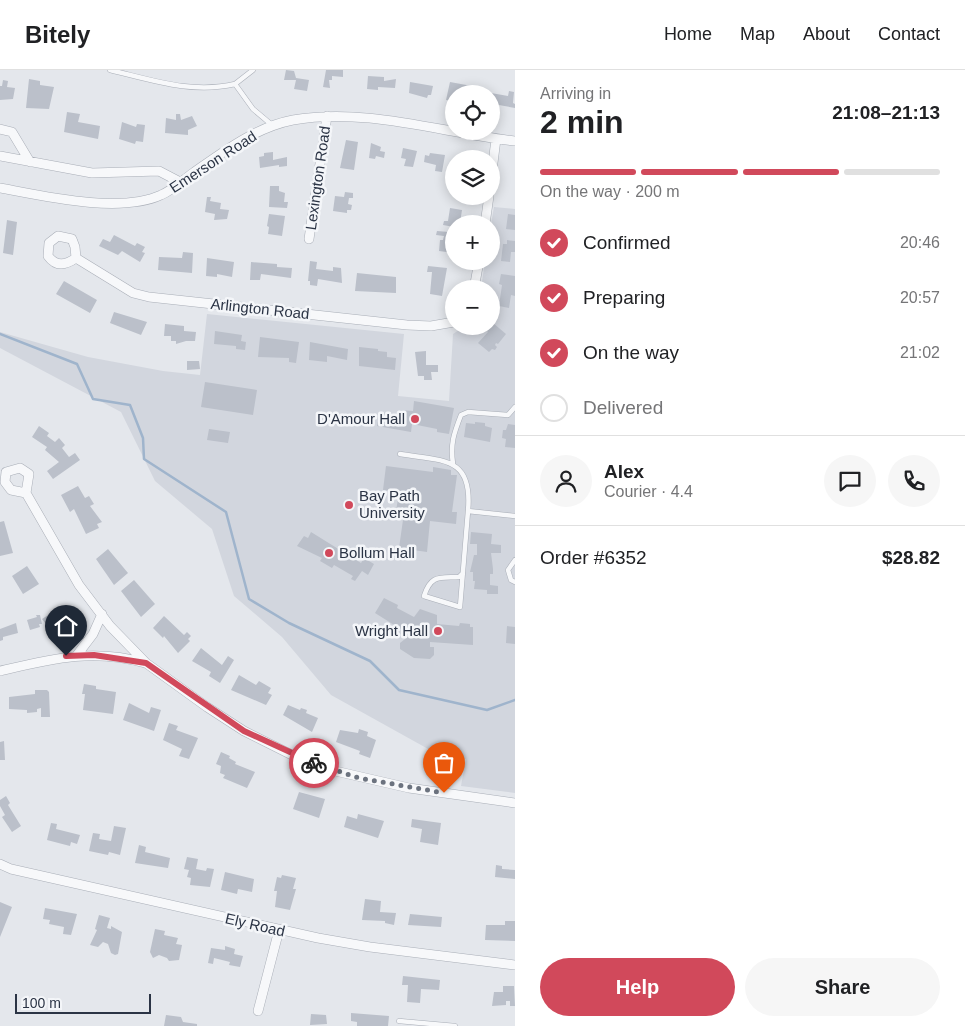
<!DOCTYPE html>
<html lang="en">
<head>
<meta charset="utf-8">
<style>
	body { margin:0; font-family:Arial,sans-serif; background:#f6f6f6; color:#202124; height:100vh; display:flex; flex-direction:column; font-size:19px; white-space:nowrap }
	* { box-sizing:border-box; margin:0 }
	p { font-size:16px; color:#757577 }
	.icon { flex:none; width:28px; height:28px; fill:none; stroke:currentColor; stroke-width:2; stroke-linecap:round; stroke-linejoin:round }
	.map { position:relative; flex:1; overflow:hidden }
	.side { display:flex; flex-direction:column; background:#fff; width:450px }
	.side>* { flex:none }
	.fabs { position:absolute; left:445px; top:15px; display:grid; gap:10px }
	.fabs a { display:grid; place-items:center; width:55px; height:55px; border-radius:50%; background:#fff; box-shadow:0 2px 12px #0003; font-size:25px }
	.scale { position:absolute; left:15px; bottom:12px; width:136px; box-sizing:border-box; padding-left:5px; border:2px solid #2b3445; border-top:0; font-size:14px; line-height:18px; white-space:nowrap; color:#2b3445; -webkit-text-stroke:4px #f4f6f9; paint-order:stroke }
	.pin { position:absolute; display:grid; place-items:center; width:42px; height:42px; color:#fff; margin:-51px -21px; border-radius:50% 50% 50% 0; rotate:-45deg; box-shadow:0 0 5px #0007 }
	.pin .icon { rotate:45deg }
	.courier { position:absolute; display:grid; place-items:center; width:50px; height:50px; margin:-25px; border:4px solid #d1495b; border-radius:50%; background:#fff; color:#222; box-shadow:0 1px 6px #0007 }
	.headline em { font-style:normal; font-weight:600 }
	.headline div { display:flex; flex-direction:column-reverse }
	.headline { display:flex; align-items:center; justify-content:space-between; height:85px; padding:0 25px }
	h1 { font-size:32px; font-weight:600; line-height:38px }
	.bar { display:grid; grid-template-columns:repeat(4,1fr); gap:8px 5px; align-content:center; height:60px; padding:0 25px }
	.bar i { height:6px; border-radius:4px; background:#e0e0e0 }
	.bar .active { background:#d1495b }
	.bar p { grid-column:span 4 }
	.line { display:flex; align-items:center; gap:12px; padding:0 25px; border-top:1px solid #e0e0e0 }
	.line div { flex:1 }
	.round { display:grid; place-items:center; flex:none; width:52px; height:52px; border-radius:26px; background:#f6f6f6 }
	ol { padding:0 25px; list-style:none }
	li { display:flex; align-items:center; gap:15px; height:55px }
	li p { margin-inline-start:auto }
	li .icon { padding:5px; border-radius:50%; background:#d1495b; color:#fff; stroke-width:4 }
	li:last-child { color:#757577 }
	li i { width:28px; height:28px; border:2px solid #e0e0e0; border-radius:50% }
	.button { display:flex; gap:10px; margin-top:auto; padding:10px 25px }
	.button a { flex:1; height:58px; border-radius:30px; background:#d1495b; color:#fff; font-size:20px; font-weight:600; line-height:58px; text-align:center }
	.button a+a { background:#f6f6f6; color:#202124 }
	header { display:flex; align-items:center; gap:30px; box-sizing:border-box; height:70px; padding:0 25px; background:#fff; border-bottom:1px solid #e0e0e0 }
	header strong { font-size:24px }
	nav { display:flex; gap:28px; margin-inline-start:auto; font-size:18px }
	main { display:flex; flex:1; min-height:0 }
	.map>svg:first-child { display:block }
</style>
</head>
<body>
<header>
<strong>Bitely</strong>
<nav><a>Home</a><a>Map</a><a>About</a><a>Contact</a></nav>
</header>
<main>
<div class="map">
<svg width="515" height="956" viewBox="0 0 515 956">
	<rect width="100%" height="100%" fill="#e4e7ec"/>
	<!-- built -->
	<path fill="#d2d6de" d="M494,137L515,139V723L461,716L466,689L430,680L331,625L282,567L234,526L212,459L155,411L121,342L0,278V262L88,287L163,301L200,305L207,244L404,264L398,326L449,331L453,264L465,256H491V219H481L485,191H491V154Z"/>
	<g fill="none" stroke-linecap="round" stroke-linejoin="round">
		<!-- stream -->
		<path stroke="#9fb4cc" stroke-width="2.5" d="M0,264L77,294L93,329L130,335L143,368L144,389L226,442L249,529L289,553L370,591L399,620L487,640L515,630"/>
	</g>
	<!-- building -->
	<path fill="#bbc0ca" d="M286,0L294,1L296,8L309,10L307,21L294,19L296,10H284Z
		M326,0H343V7L332,6V10H329L330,18L323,17Z
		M368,6L384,7V11L396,9L395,18L378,17V20L367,19Z
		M29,9L40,11V15L54,17L49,39L26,38Z
		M3,10L8,11L7,17L15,18L13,29L0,30V16H2Z
		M410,12L433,16L431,25H428L427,28L409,23Z
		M450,12L477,17L476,24H454V31L446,30Z
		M509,21L514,22L513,33L515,34V38L499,35L498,39L491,38V23L508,26Z
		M67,42L80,44L78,52L100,56L98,69L64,62Z
		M176,44H180L181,50L192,46L197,56L188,60V65L165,63L166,48L176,50Z
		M122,52L136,57L137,54L145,55L143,72L136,71L135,74L119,69Z
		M346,70L358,72L354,100L340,98Z
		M371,73L381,77L380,81L385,82L384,88L376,86L375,89L369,88Z
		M403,78L417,81L413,97L404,96L406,89L401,88Z
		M273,82V90L287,87V96L279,97V95L260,98L259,87L264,86V83Z
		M430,83L445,85L442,102L435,101L436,95L424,92L425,85L429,86Z
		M270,116H279V121L285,123L284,132H288L287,138L269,137Z
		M345,122L353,123V128H349L348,134L352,135L351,140H347V143L333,141L335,126L344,127Z
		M207,127H211L210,131L221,133L220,139L229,140L227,149L214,150L215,144L205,142Z
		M450,138L462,140L460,153L454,154V157L443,155L444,151H448Z
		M269,144L285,146L282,166L268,164L269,157L267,156Z
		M508,144L515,145V160L506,159Z
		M7,150L17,152L13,185L3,183Z
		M437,161L449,162L448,169H454V183L439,181L440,170H443L444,166L436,165Z
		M114,165L135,176L137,173L145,177L142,182L145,183L140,192L122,181L118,185L99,176L103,169L110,172Z
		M507,170L515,171V182H511L510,192L501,191L503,174H507Z
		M183,182L193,183L192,203L158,200L159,187L182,188Z
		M207,188L234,192L232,207L217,204V207L206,206Z
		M310,191L317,192L316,199L333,201V197L341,198L342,213L318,209L317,216L310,215V211H308Z
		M251,192L277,194V197L292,198L291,208L261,204L260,210H250Z
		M428,196L447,198L442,226L430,224L432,202H427Z
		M357,203L396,207V223L355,221Z
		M501,204L515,206V226L511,225L509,238L499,236L502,215L499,214Z
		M64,211L97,230L90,243L56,224Z
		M114,242L147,252L141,265L110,253Z
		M493,253L506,264L498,274L496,273L495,275L497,277L495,280L492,279L489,282L478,273L488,262L487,261Z
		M165,254L184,256V261L196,262L195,271H186L176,274V271H171V266H164Z
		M215,261L242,265L241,271L246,272L245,280L236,279V276L214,274Z
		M260,267L299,272L296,293L289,292V288L258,287Z
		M310,272L348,279L347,290L327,286V292L309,290Z
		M359,277L378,279V281L387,282V287L396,288L395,300L359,296Z
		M426,281V295H438V302H431L432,310H424V306H418L415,282Z
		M187,291H199L200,299L187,300Z
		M205,312L257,320L253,345L201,337Z
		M414,331L454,338L449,364L437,362V359L412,354L411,362L377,356L380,342L400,345V340L413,341Z
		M475,352L485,353V356L492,358L490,372L464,367L466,353L475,354Z
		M508,354L515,355V378L505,377L506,369L502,368L503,360H506Z
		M39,356L49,363L47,366L55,372L59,368L65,375L62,378L69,387L75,383L80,390L53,409L47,401L59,392L45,380L47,377L32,367Z
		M209,359L230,362L228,373L207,370Z
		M386,396L433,402V397L451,400V405H457L452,442H457L456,454L430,451L427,482L399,478L403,450L395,448L399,422L383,420Z
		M78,416L85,428L89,426L94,434L90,436L102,452L97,454L99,458L86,464L74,439L70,442L61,425Z
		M4,451L13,483L0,486V452Z
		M311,462L361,493L364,488L374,494L368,505L362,501L355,511L351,509L353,506L334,495L332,498L320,491L322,488L297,476L304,466L308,468Z
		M471,462L492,464L491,474L501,475V483H491L493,499V504H490V515L498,516V524H487V520L474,519L475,511H473V502H470L474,485H477V474H470Z
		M108,479L128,503L114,515L96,489Z
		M27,496L39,514L23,524L12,506Z
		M134,510L155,534L141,547L121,521Z
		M384,528L398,535L397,538L414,547L420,539L437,545V554L459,556L460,553L470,554V557H473V575L430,572V577H434V585L430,589L414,588L400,579V573L410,565L375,543Z
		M62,536L67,543L50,559L42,549Z
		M36,545H40L42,554H39L40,557L30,560L27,550L37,547Z
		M164,546L184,565L187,562L191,566L188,569L190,571L178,583L164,566L163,568L153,558Z
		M16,553L18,563L3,567V570L0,571V559Z
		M507,556L515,557V574L506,573Z
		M201,578L222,595L228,586L234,590L220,613L209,606L211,602L192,591Z
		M239,605L256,615L259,611L271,618L268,623L272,625L266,635L231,620Z
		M84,614L96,616V619L116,622L113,644L83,640L85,624H82Z
		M35,620H47L49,622L50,647H41V638L37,639V642L27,643V640L9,639V627L35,624Z
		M129,633L149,643L151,637L161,640L154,661L123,650Z
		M288,635L300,640L301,638L307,640L306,643L318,648L312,662L283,645Z
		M169,653L178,656L176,660L198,668L189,689L179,686L182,679L163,670Z
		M359,659L368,662L367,666L376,670L370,688L359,684L360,681L336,672L340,660L358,663Z
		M4,671L5,690H0V672Z
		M221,682L230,686L229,688L236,692L235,694L255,702L247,718L223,708L225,705L220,703L221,696L216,694Z
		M299,722L325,729L319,748L293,739Z
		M6,726L10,733L8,735L21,756L12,762L2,747L5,745L0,736V730Z
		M358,744L384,751L378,768L344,757L347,746L357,749Z
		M412,749L441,753L438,775L420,772L422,759L411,757Z
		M51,753L57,754L56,759L80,765L77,774L71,772L70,776L47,770Z
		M114,756L126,758L120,785L109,782L108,785L89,781L93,763L100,764L99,769L111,771Z
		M139,775L146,777L145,782L170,788L168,798L135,793Z
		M187,787L198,789L196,799L206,801L207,798L214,799L210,817L190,815L191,808L187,807L189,800L184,799Z
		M496,795L502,796V799L515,800V809L495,807Z
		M225,802L254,809L252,822L238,819L237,824L221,820Z
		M282,805L296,808L293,819H296L290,840L275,837L277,821H274L277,807L281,808Z
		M365,829L381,831L380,842L396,843L394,855L385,853V851L362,850Z
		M0,832L12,837L0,867Z
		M45,838L77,844L71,865L63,864L64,857L49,854L50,850L43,849Z
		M410,844L442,847L441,857L408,855Z
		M99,845L110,848L107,858L111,859V856L122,862L118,884L115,885L111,883L108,874L103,872L98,877L90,875L97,860L95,859Z
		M505,851H515V871L485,870L486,855H505Z
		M155,859L165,861L164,865L178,868L176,874L182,875L179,890L169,891L167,888L159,885L153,888L150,882Z
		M225,876L235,879L234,884L243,886L240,897L229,895L230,892L214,888L213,894L208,893L211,878L225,880Z
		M403,906L440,910L439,920L421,919L420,933L407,932L408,915H402Z
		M503,916H514L515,936H510V931H506V935L492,936L494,922H503Z
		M351,943L389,946L388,956H357V952L351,951Z
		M311,944L326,945L327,954L310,955Z
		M166,945L181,947L183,952L197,954V956H164Z"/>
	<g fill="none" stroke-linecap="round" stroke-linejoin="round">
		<!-- lane casing -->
		<g stroke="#a9aeb7" stroke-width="5.5">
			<path id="lane" d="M110,0C152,10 192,24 235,14
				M253,0L235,14L253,39L272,55
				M400,384C443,391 473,386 468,441
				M453,394C450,374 454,363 461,345L468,342L508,345L515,337
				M515,490L508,500L511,510L515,512
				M462,504L459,507C440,508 431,504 424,526L460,537L468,441L515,446
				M399,951L455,956"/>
		</g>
		<!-- street casing -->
		<g stroke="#a9aeb7" stroke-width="10">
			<path id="street" d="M0,59L12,62L30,92
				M0,86L92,103L159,101L180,112
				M491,109L496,69
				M0,118C43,126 120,144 161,125C173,120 183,110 193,103C223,82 256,57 293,50C367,37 442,63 515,71
				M485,154L489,126
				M58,166L72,169L75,177L76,188C66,195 56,197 48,186L49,173Z
				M309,169L327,46
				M76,188L133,223L149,227L407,255L431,256L454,252
				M474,219L479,191
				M26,423L11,420L5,412L6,402L20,398L29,404L26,423L79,515L110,556L146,593L207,637L244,661L292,685L331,700L409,718L515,733
				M77,585L93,564L102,544
				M0,601C51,589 93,578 145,593
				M0,794L11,799L318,868L370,877L515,895
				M258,941L279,860"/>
		</g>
		<!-- lane -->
		<use href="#lane" stroke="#f7f8fa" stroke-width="4.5"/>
		<!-- street -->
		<use href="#street" stroke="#f7f8fa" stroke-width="9"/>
	</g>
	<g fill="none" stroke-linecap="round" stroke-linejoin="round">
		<!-- done -->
		<path stroke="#6c737f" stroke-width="5" stroke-dasharray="0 9" d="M314,693L359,708L444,723"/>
		<!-- route -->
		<path stroke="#d1495b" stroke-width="6" d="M66,586L94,585L146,593L244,661L314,693"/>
	</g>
	<!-- markers -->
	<g fill="#d1495b" stroke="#f4f6f9" stroke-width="2">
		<circle cx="415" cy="349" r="5"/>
		<circle cx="349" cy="435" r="5"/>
		<circle cx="329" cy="483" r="5"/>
		<circle cx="438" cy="561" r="5"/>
	</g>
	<g text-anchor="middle" stroke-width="5" stroke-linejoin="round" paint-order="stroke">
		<!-- street labels -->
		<g font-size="15" fill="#2b3445" stroke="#f4f6f9">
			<text transform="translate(213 92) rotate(-33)" y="5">Emerson Road</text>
			<text transform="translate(318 108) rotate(-82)" y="5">Lexington Road</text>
			<text transform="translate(260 239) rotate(6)" y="5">Arlington Road</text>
			<text transform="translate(255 855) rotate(13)" y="5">Ely Road</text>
		</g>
		<!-- poi labels -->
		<g font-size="15" fill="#2b3445" stroke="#f4f6f9" text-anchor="end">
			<text x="405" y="354">D'Amour Hall</text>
			<text x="359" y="431" text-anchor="start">Bay Path<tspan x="359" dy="17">University</tspan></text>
			<text x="339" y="488" text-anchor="start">Bollum Hall</text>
			<text x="428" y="566">Wright Hall</text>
		</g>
	</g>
</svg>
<div class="fabs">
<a><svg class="icon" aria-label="locate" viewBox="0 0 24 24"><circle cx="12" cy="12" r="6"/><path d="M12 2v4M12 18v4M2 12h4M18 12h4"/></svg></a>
<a><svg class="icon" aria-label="layers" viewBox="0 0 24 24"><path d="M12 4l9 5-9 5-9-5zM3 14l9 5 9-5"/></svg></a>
<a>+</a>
<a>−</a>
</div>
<div class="scale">100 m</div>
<div class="pin" style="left:444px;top:723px;background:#ea580c"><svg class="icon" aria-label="bag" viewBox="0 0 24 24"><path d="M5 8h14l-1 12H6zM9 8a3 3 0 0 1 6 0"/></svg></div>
<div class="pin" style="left:66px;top:586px;background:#1f2937"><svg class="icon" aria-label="home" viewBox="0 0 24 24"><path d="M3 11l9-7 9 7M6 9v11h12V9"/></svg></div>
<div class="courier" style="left:314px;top:693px"><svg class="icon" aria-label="bike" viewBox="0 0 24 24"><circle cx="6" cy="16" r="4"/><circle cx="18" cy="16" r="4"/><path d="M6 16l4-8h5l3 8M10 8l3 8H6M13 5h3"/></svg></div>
</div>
<section class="side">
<div class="headline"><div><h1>2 min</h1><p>Arriving in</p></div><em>21:08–21:13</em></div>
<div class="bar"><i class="active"></i><i class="active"></i><i class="active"></i><i></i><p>On the way · 200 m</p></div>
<ol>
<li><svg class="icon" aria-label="check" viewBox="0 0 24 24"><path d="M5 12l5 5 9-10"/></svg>Confirmed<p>20:46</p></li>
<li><svg class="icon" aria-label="check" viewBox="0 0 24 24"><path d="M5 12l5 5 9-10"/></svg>Preparing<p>20:57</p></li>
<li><svg class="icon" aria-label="check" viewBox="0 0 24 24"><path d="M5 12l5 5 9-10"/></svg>On the way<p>21:02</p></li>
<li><i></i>Delivered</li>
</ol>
<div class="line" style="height:90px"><a class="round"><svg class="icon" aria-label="person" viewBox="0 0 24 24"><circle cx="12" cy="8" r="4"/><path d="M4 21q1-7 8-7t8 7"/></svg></a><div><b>Alex</b><p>Courier · 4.4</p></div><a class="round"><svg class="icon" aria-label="chat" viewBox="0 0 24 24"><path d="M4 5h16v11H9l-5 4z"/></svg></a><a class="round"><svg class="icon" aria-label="phone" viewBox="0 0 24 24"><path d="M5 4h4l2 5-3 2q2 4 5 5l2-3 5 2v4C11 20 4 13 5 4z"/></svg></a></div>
<div class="line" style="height:65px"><div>Order #6352</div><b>$28.82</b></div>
<div class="button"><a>Help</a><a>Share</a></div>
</section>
</main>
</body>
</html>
